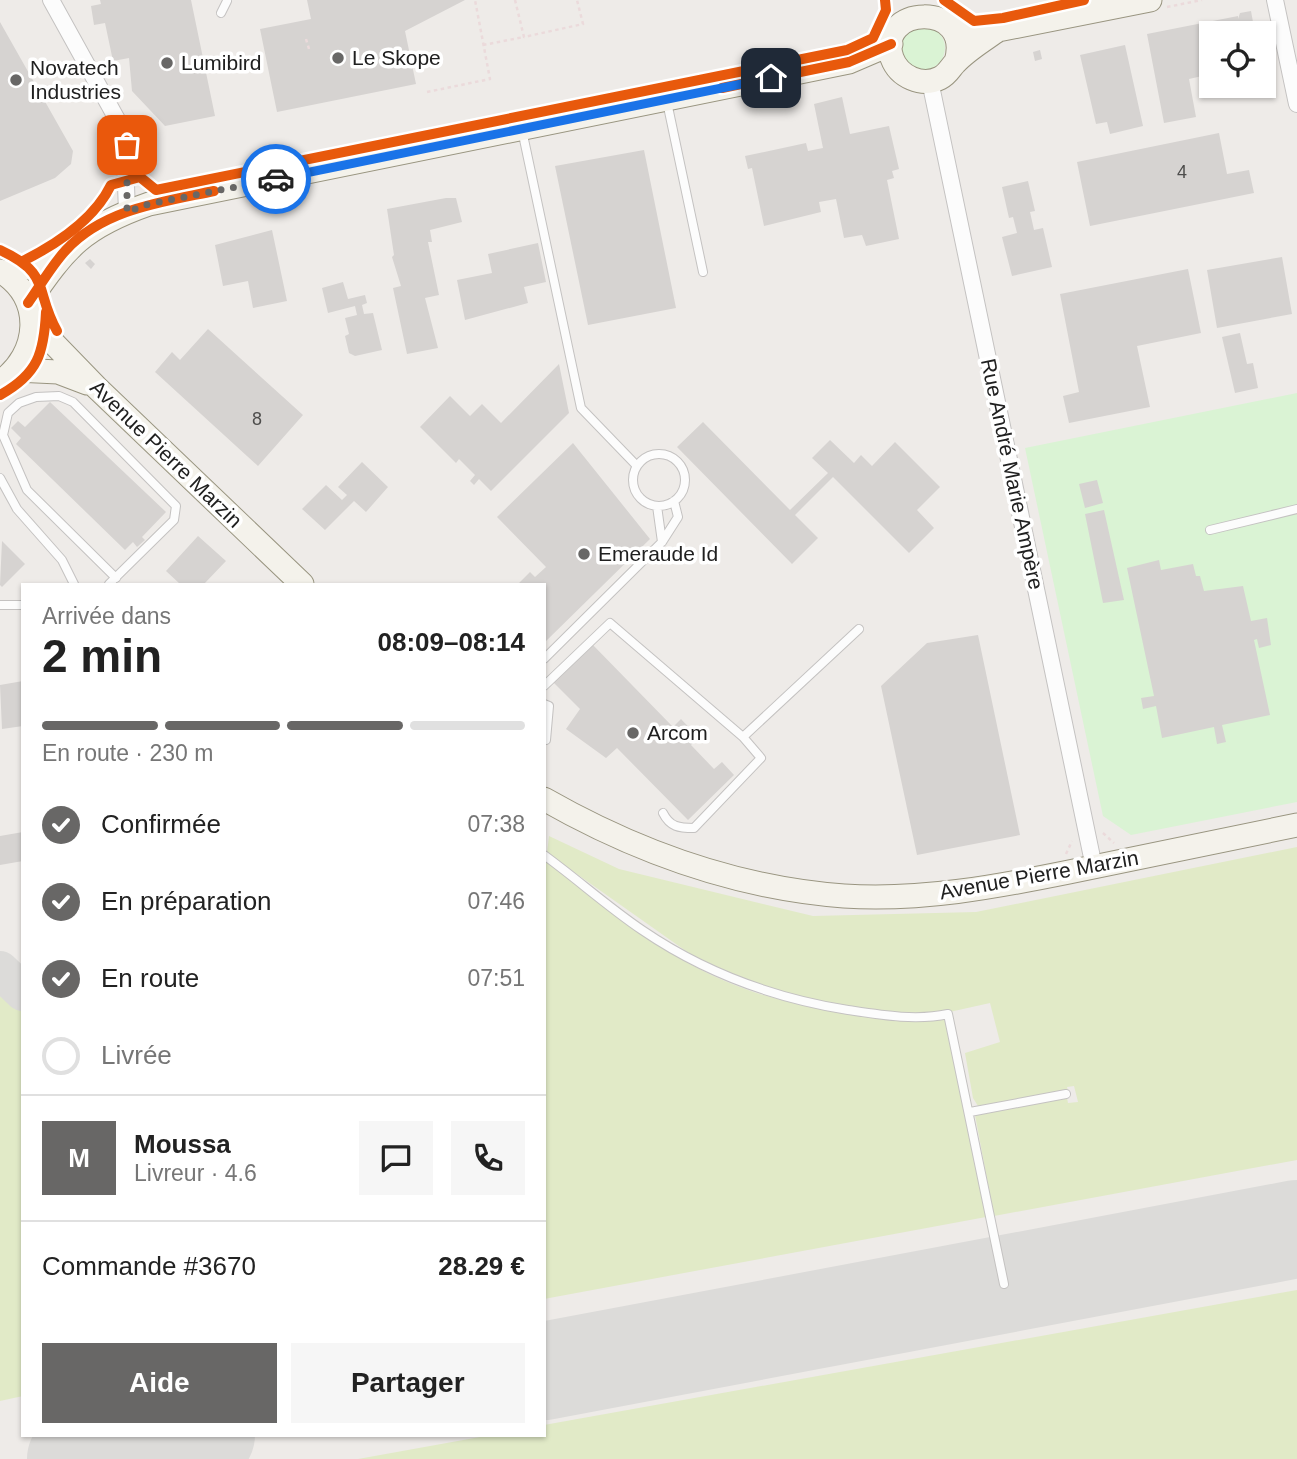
<!DOCTYPE html>
<html lang="fr">
<head>
<meta charset="utf-8">
<style>
	body { margin:0; font-family:Helvetica,sans-serif; background:#f6f6f6; color:#222; height:100vh; display:flex; flex-direction:column; font-size:26px; white-space:nowrap }
	* { box-sizing:border-box; margin:0 }
	p { font-size:23px; color:#767676 }
	.icon { flex:none; width:38px; height:38px; fill:none; stroke:currentColor; stroke-width:2; stroke-linecap:round; stroke-linejoin:round }
	.map { position:relative; flex:1; overflow:hidden }
	.details { position:absolute; left:21px; top:583px; width:525px; height:854px; display:flex; flex-direction:column; background:#fff; border-radius:0px; box-shadow:0 2px 5px #0004 }
	.details>* { flex:none }
	.controls { position:absolute; left:1199px; top:21px; display:grid; gap:14px }
	.controls a { display:grid; place-items:center; width:77px; height:77px; border-radius:0px; background:#fff; box-shadow:0 2px 5px #0004; font-size:35px }
	.pin { position:absolute; display:grid; place-items:center; width:60px; height:60px; color:#fff; margin:-30px; border-radius:14px; box-shadow:0 4px 10px #0006 }
	.courier { position:absolute; display:grid; place-items:center; width:70px; height:70px; margin:-35px; border:5px solid #1a73e8; border-radius:50%; background:#fff; color:#222; box-shadow:0 2px 9px #0007 }
	.head em { font-style:normal; font-weight:800 }
	.head div { display:flex; flex-direction:column-reverse }
	.head { display:flex; align-items:center; justify-content:space-between; height:119px; padding:0 21px }
	h1 { font-size:46px; font-weight:800; line-height:52px }
	.bar { display:grid; grid-template-columns:repeat(4,1fr); gap:10px 7px; align-content:center; height:84px; padding:0 21px }
	.bar i { height:9px; border-radius:5px; background:#e0e0e0 }
	.bar .active { background:#686766 }
	.bar p { grid-column:span 4 }
	.line { display:flex; align-items:center; gap:18px; padding:0 21px; border-top:2px solid #e0e0e0 }
	.line div { flex:1 }
	.round { display:grid; place-items:center; flex:none; width:74px; height:74px; border-radius:0px; background:#f6f6f6 }
	ol { padding:0 21px; list-style:none }
	li { display:flex; align-items:center; gap:21px; height:77px }
	li p { margin-inline-start:auto }
	li .icon { padding:7px; border-radius:50%; background:#686766; color:#fff; stroke-width:4 }
	li:last-child { color:#767676 }
	li i { width:38px; height:38px; border:4px solid #e0e0e0; border-radius:50% }
	.cta { display:flex; gap:14px; margin-top:auto; padding:14px 21px }
	.cta a { flex:1; height:80px; border-radius:0px; background:#686766; color:#fff; font-size:28px; font-weight:800; line-height:80px; text-align:center }
	.cta a+a { background:#f6f6f6; color:#222 }
	.map>svg:first-child { display:block }
</style>
</head>
<body>
<div class="map">
<svg width="1297" height="1459" viewBox="0 0 1297 1459">
	<rect width="100%" height="100%" fill="#eeebe8"/>
	<!-- grass -->
	<path fill="#e1eac7" d="M549,836L619,869L813,916L976,912L1297,847V1160L994,1216L975,1115L1067,1098L1068,1103L1078,1102L1074,1086L1067,1087L1068,1091L978,1106L973,1098L965,1053L1000,1042L990,1003L945,1013L922,1015L845,1007L770,989L700,961L547,853Z
		M546,862C592,895 636,933 685,961C762,1006 858,1020 947,1019L986,1217L544,1299Z
		M0,996L23,1012V1396L0,1401Z
		M1297,1290V1459H358L491,1435H544V1425Z"/>
	<!-- park -->
	<path fill="#daf3d4" d="M901 48a22 22 0 1 1 44 0a22 22 0 1 1-44 0Z
		M1297,393V802L1131,835L1103,816L1025,448Z"/>
	<g fill="none" stroke-linecap="round" stroke-linejoin="round">
		<!-- taxiway -->
		<path stroke="#dcdbd9" stroke-width="38" d="M0,970L23,992"/>
		<!-- runway -->
		<path stroke="#dcdbd9" stroke-width="98" d="M544,1371L1297,1229
			M76,1459L206,1435"/>
	</g>
	<!-- building -->
	<path fill="#d6d3d1" d="M100,0H191L215,116L165,126L132,91L129,58L113,61L105,23L94,25L91,6L101,4Z
		M307,0H465L405,31L416,84L277,112L260,29L311,19Z
		M1251,11L1255,33H1211V74L1189,79L1196,117L1164,123L1147,34L1238,16V19L1240,13Z
		M0,22L73,151L71,164L55,178L0,201Z
		M1125,45L1143,126L1110,134L1107,122L1096,124L1080,55Z
		M1040,50L1042,59L1035,61L1033,52Z
		M842,97L850,134L889,126L899,169L892,171L894,178L887,180L899,239L866,246L862,235L844,238L836,199L819,202L821,212L764,226L752,168L748,169L745,156L806,143L808,151L823,148L814,104Z
		M1219,133L1227,174L1249,170L1254,193L1090,226L1077,162Z
		M644,150L676,308L588,325L555,166Z
		M1028,181L1035,211L1030,212L1034,230L1043,228L1052,267L1012,276L1002,237L1017,233L1013,217L1009,218L1002,187Z
		M446,198H456L462,222L430,230L432,242H428L439,295L425,298L438,348L407,354L393,288L401,286L392,257L394,255L387,209Z
		M272,230L287,301L253,308L248,281L223,286L215,245Z
		M538,243L546,282L524,287L528,303L465,320L457,280L492,273L488,254Z
		M1282,257L1292,314L1217,328L1207,270Z
		M90,259L95,264L91,269L85,263Z
		M1188,269L1201,333L1137,346L1150,407L1069,423L1063,396L1079,392L1060,294Z
		M343,282L348,299L365,295L367,303L362,305L364,314L373,313L382,350L355,356L349,353L345,336L349,334L345,318L357,315L355,306L328,313L322,288Z
		M208,329L303,415L258,466L155,372L172,352L180,360Z
		M1240,333L1247,364L1253,363L1258,388L1235,393L1222,337Z
		M559,364L569,413L491,491L479,479L474,485L470,481L475,475L459,459L456,463L420,427L450,396L470,416L482,404L501,423Z
		M50,402L166,512L142,537L145,540L137,547L133,542L125,550L16,444L21,438L11,428L18,421L25,427Z
		M703,422L790,510L828,473L812,458L830,440L854,463L861,455L872,466L895,442L940,487L917,510L934,528L909,553L833,477L795,515L818,538L792,564L677,447Z
		M573,443L650,539L544,643V584H518L530,572L535,577L546,567L497,517Z
		M362,462L388,487L366,512L354,501L325,530L302,509L326,485L342,500L347,495L338,487Z
		M1097,480L1103,503L1085,508L1079,484Z
		M1104,510L1124,600L1103,603L1085,514Z
		M198,536L226,561L204,584H180L166,571Z
		M2,541L25,564L2,587L0,585Z
		M1159,560L1161,570L1193,564L1196,576H1200L1204,591L1243,586L1251,621L1267,618L1271,645L1259,648L1257,639L1254,640L1270,715L1222,725L1226,742L1217,744L1214,727L1162,738L1156,706L1143,709L1141,698L1154,696L1127,568Z
		M978,635L1020,835L917,855L881,686L927,643Z
		M591,643L673,727L681,719L698,737L691,745L714,769L722,762L734,775L688,820L617,748L606,758L566,729L580,709L552,681Z
		M23,681V726L2,729L0,685Z
		M23,832V861L0,865V836Z"/>
	<g fill="none" stroke-linecap="round" stroke-linejoin="round">
		<!-- lane casing -->
		<g stroke="#c4c2c1" stroke-width="10">
			<path id="lane" d="M221,13L227,1
				M667,102L703,272
				M522,130L581,408L637,466
				M633 480a26 26 0 1 1 52 0a26 26 0 1 1-52 0Z
				M0,478L17,509L62,560L74,584
				M657,506L662,542
				M1210,530L1297,509
				M109,584L174,520L176,506L73,402L59,396L36,397L19,403L8,413L3,435L27,490L116,578
				M0,605H23
				M544,659L662,542L678,517L674,501
				M544,686L610,623L743,737
				M544,704L549,706L546,740
				M663,813C670,827 679,828 694,828L761,758L743,737L859,629
				M544,855C577,879 608,907 642,930C705,973 773,998 848,1010C881,1015 916,1021 948,1014L1004,1284
				M970,1112L1066,1094"/>
		</g>
		<!-- street casing -->
		<g stroke="#c4c2c1" stroke-width="18">
			<path id="street" d="M51,0L124,132L127,212
				M1275,0L1297,104
				M930,81L1094,867"/>
		</g>
		<!-- secondary casing -->
		<g stroke="#999580" stroke-width="25">
			<path id="secondary" d="M950,24L998,30L1150,0
				M956,62C974,0 874,5 892,58C899,77 922,87 940,78C948,74 950,68 955,63C967,50 984,40 998,30
				M0,271C45,297 40,355 0,382
				M4,273L39,264L62,252
				M28,303C66,247 83,227 149,204L849,62L891,44
				M32,321L96,387L302,584
				M16,370L58,372L87,383
				M544,799C637,852 736,888 844,896C920,901 995,887 1069,872C1145,857 1221,841 1297,825"/>
		</g>
		<!-- path -->
		<path stroke="#ebdadb" stroke-width="2.5" stroke-dasharray="3.5 3.5" stroke-linecap="butt" d="M515,0L524,37L583,24L577,0
			M1167,7L1202,0
			M306,39L309,49
			M483,45L524,37
			M427,92L490,79L475,0
			M1103,833L1114,843
			M1066,854L1072,841"/>
		<!-- lane -->
		<use href="#lane" stroke="#fcfcfc" stroke-width="8"/>
		<!-- street -->
		<use href="#street" stroke="#fcfcfc" stroke-width="16"/>
		<!-- secondary -->
		<use href="#secondary" stroke="#f4f2eb" stroke-width="23"/>
		<!-- cycleway casing -->
		<g stroke="#fff" stroke-width="15">
			<path id="cycleway" d="M944,0L974,21L1003,18L1084,0
				M722,88L849,62L891,44
				M0,250C52,274 34,290 57,331
				M23,261C57,244 94,220 111,185L140,177L156,190L847,50L873,38L886,10L885,0
				M28,303C40,286 52,265 66,250C104,209 162,202 214,191
				M0,395C38,374 44,353 46,312"/>
		</g>
		<!-- cycleway -->
		<use href="#cycleway" stroke="#e8590c" stroke-width="10"/>
	</g>
	<g fill="none" stroke-linecap="round" stroke-linejoin="round">
		<!-- done -->
		<path stroke="#686766" stroke-width="7" stroke-dasharray="0 12.6" d="M127,145V212L149,204L276,179"/>
		<!-- route -->
		<path stroke="#1a73e8" stroke-width="9" d="M276,179L771,78"/>
	</g>
	<!-- markers -->
	<g fill="#686766" stroke="#fff" stroke-width="2.5">
		<circle cx="338" cy="58" r="7"/>
		<circle cx="167" cy="63" r="7"/>
		<circle cx="16" cy="80" r="7"/>
		<circle cx="584" cy="554" r="7"/>
		<circle cx="633" cy="733" r="7"/>
	</g>
	<g text-anchor="middle" stroke-width="7" stroke-linejoin="round" paint-order="stroke">
		<!-- number labels -->
		<g font-size="18" fill="#4e4d4c">
			<text x="1182" y="178">4</text>
			<text x="257" y="425">8</text>
		</g>
		<!-- poi labels -->
		<g font-size="21" fill="#202020" stroke="#fff" text-anchor="start">
			<text x="352" y="65">Le Skope</text>
			<text x="181" y="70">Lumibird</text>
			<text x="30" y="75">Novatech<tspan x="30" dy="24">Industries</tspan></text>
			<text x="598" y="561">Emeraude Id</text>
			<text x="647" y="740">Arcom</text>
		</g>
		<!-- street labels -->
		<g font-size="21" fill="#202020" stroke="#fff">
			<text transform="translate(166 454) rotate(44)" y="7">Avenue Pierre Marzin</text>
			<text transform="translate(1012 474) rotate(78)" y="7">Rue André Marie Ampère</text>
			<text transform="translate(1039 875) rotate(-10)" y="7">Avenue Pierre Marzin</text>
		</g>
	</g>
</svg>
<div class="controls">
<a><svg class="icon" aria-label="locate" viewBox="0 0 24 24"><circle cx="12" cy="12" r="6"/><path d="M12 2v4M12 18v4M2 12h4M18 12h4"/></svg></a>
</div>
<div class="pin" style="left:127px;top:145px;background:#ea580c"><svg class="icon" aria-label="bag" viewBox="0 0 24 24"><path d="M5 8h14l-1 12H6zM9 8a3 3 0 0 1 6 0"/></svg></div>
<div class="pin" style="left:771px;top:78px;background:#1f2937"><svg class="icon" aria-label="home" viewBox="0 0 24 24"><path d="M3 11l9-7 9 7M6 9v11h12V9"/></svg></div>
<div class="courier" style="left:276px;top:179px"><svg class="icon" aria-label="car" viewBox="0 0 24 24"><path d="M5 17H2v-5l4-1 3-4h7l3 4 3 1v5h-3M9 17h6M6 11h13"/><circle cx="7" cy="17" r="2"/><circle cx="17" cy="17" r="2"/></svg></div>
<section class="details">
<div class="head"><div><h1>2 min</h1><p>Arrivée dans</p></div><em>08:09–08:14</em></div>
<div class="bar"><i class="active"></i><i class="active"></i><i class="active"></i><i></i><p>En route · 230 m</p></div>
<ol>
<li><svg class="icon" aria-label="check" viewBox="0 0 24 24"><path d="M5 12l5 5 9-10"/></svg>Confirmée<p>07:38</p></li>
<li><svg class="icon" aria-label="check" viewBox="0 0 24 24"><path d="M5 12l5 5 9-10"/></svg>En préparation<p>07:46</p></li>
<li><svg class="icon" aria-label="check" viewBox="0 0 24 24"><path d="M5 12l5 5 9-10"/></svg>En route<p>07:51</p></li>
<li><i></i>Livrée</li>
</ol>
<div class="line" style="height:126px"><b class="round" style="background:#686766;color:#fff">M</b><div><b>Moussa</b><p>Livreur · 4.6</p></div><a class="round"><svg class="icon" aria-label="chat" viewBox="0 0 24 24"><path d="M4 5h16v11H9l-5 4z"/></svg></a><a class="round"><svg class="icon" aria-label="phone" viewBox="0 0 24 24"><path d="M5 4h4l2 5-3 2q2 4 5 5l2-3 5 2v4C11 20 4 13 5 4z"/></svg></a></div>
<div class="line" style="height:91px"><div>Commande #3670</div><b>28.29 €</b></div>
<div class="cta"><a>Aide</a><a>Partager</a></div>
</section>
</div>
</body>
</html>
